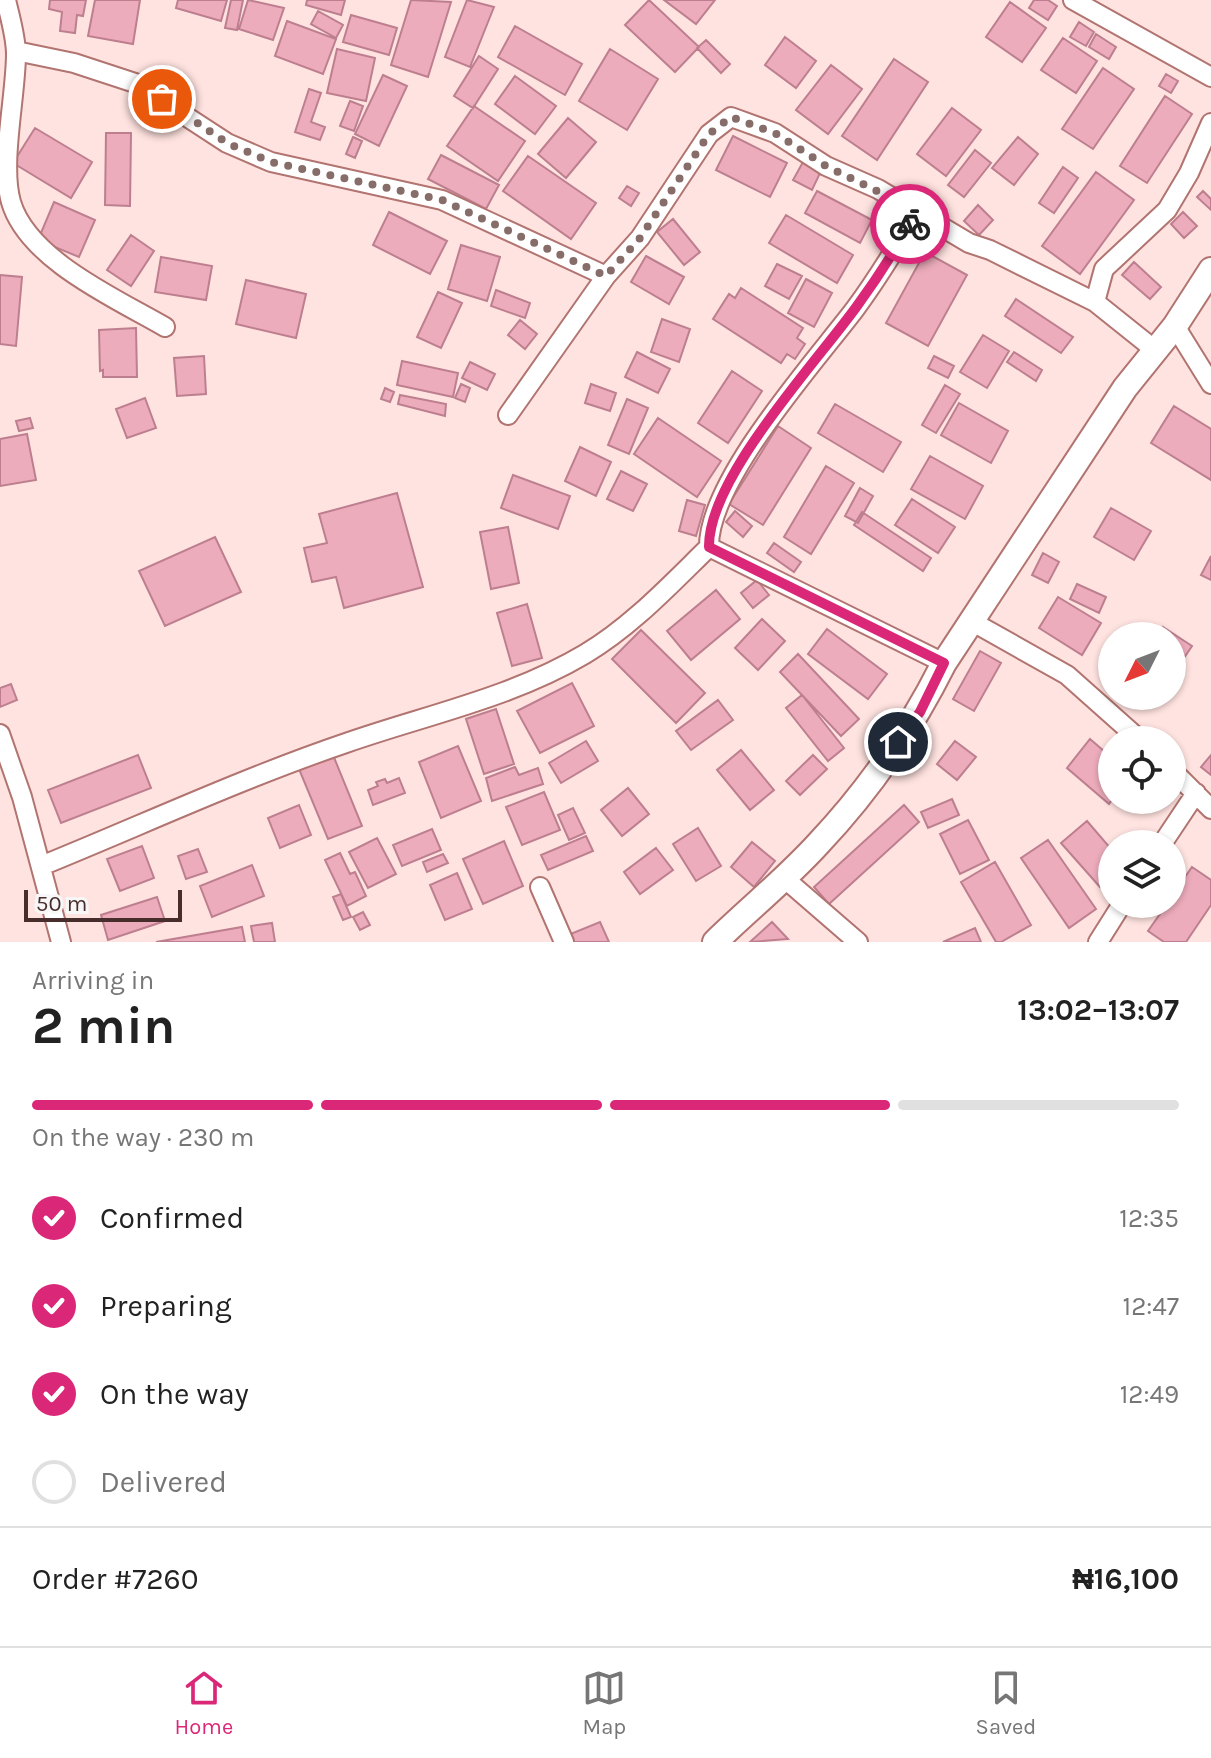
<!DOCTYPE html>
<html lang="en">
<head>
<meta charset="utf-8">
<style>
	body { margin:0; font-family:Karla,sans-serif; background:#f6f6f6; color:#222; height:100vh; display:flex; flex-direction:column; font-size:30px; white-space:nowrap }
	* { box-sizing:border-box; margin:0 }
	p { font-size:26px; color:#767676 }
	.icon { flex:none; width:44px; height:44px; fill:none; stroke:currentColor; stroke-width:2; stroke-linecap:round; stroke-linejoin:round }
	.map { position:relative; height:942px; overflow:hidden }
	.drawer { display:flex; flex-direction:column; background:#fff; flex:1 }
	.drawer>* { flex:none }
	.needle { width:52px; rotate:228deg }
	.buttons { position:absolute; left:1098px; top:622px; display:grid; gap:16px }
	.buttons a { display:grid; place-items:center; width:88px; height:88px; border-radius:50%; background:#fff; box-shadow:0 2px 6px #0004; font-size:40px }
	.scale { position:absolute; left:24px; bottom:20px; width:158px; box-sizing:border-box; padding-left:8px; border:4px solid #472d2b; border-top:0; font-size:22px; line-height:28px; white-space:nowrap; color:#472d2b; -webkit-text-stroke:6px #f7f7f7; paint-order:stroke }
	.pin { position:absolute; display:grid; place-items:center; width:68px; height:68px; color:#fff; margin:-34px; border:4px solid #fff; border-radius:50%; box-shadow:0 2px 8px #0007 }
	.courier { position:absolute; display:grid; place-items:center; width:80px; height:80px; margin:-40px; border:6px solid #db2777; border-radius:50%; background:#fff; color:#222; box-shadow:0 2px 10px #0007 }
	.summary em { font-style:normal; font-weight:700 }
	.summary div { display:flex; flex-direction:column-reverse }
	.summary { display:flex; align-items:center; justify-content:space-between; height:136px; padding:0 32px }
	h1 { font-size:52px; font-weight:700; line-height:60px }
	.bar { display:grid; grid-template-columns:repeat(4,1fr); gap:12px 8px; align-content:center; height:96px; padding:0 32px }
	.bar i { height:10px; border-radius:6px; background:#e0e0e0 }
	.bar .on { background:#db2777 }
	.bar p { grid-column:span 4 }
	.line { display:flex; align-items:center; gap:20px; padding:0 32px; border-top:2px solid #e0e0e0 }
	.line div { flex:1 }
	ol { padding:0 32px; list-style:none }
	li { display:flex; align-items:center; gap:24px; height:88px }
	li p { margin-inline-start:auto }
	li .icon { padding:8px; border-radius:50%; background:#db2777; color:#fff; stroke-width:4 }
	li:last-child { color:#767676 }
	li i { width:44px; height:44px; border:4px solid #e0e0e0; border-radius:50% }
	.tab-bar { display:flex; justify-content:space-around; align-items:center; height:112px; border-top:2px solid #e0e0e0; background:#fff; font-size:22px; color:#767676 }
	.tab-bar a { display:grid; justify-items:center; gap:4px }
	.tab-bar .on { color:#db2777 }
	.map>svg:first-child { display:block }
</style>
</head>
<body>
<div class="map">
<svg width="1211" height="942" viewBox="0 0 1211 942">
	<rect width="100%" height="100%" fill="#ffe3e0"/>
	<!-- building -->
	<path fill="#edacbb" stroke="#bd7f8f" stroke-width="2" d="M50,0H86L83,16L77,15L75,33L60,31L62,12L49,9Z
		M95,0H140L133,44L88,36Z
		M178,0H227L221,21L176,8Z
		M231,0H243L237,30L225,28Z
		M248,0L284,8L273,40L239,29Z
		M307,0H345L341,15L306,5Z
		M411,0L451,2L428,77L391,65Z
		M467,0L494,7L470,67L445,57Z
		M649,0L699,47L675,72L625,25Z
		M664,0H715L696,24Z
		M1034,0H1048L1057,6L1048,20L1029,8Z
		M1010,2L1046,28L1022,62L986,37Z
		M318,11L343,25L336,38L311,24Z
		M351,15L397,28L389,55L343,42Z
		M287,21L336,39L323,74L275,56Z
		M1079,22L1094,32L1086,46L1070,37Z
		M515,26L582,64L565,95L498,57Z
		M1096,34L1116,47L1109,59L1089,47Z
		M785,37L816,61L796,88L765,65Z
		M1063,38L1097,61L1076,93L1041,70Z
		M706,40L730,64L721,73L697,48Z
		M337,49L375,58L366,101L327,93Z
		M610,49L658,79L627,130L579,101Z
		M479,56L498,69L473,108L454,96Z
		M894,59L928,82L877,160L842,136Z
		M831,65L862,89L828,134L796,110Z
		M1103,68L1134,89L1093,149L1062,129Z
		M1166,74L1178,81L1171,93L1159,86Z
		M383,75L407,86L379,146L355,134Z
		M515,76L556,106L535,134L495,104Z
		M309,89L321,93L311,122L325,127L320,140L295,132Z
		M1165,96L1192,114L1147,183L1120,166Z
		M350,101L363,106L354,131L340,126Z
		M474,106L525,141L498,181L447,146Z
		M952,108L981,130L946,176L917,154Z
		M568,118L596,142L566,178L538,154Z
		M35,128L92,162L71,198L13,163Z
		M106,133H131L130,206L105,205Z
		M733,136L787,163L770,197L716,170Z
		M353,137L362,141L355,158L346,154Z
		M1018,137L1038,154L1014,185L992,168Z
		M975,150L991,163L964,197L948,185Z
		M441,155L499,185L486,209L428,179Z
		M528,156L596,203L571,239L503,191Z
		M803,162L821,171L812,190L793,180Z
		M1063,167L1078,178L1054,213L1039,203Z
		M1096,172L1134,200L1080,274L1042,246Z
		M627,186L639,193L631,206L619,198Z
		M817,191L872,220L860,243L805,213Z
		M1203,191L1211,199V210L1197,197Z
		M54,202L95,220L79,257L38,240Z
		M978,205L993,220L979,235L964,221Z
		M389,212L447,241L430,274L373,245Z
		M1183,212L1197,226L1184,238L1171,224Z
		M786,215L853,255L837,283L769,243Z
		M673,219L700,252L684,265L657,232Z
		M131,235L154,251L131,286L107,270Z
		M461,245L500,257L487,301L448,289Z
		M925,252L967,275L928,346L886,323Z
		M646,256L684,277L669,304L631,282Z
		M161,257L212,266L206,300L155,292Z
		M1134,262L1161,287L1150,299L1122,275Z
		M777,264L802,276L789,299L765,286Z
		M0,275L22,277L16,346L0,344Z
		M806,279L832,293L814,327L788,313Z
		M246,280L306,294L296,338L236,324Z
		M741,288L803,328L797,338L805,344L795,359L787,354L781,363L713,319L729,294L735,298Z
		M496,290L530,303L525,318L491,306Z
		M438,292L462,303L441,348L417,337Z
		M1016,299L1073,337L1061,353L1005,316Z
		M662,319L690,329L679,362L651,352Z
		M520,320L537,334L525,349L508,335Z
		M136,328L137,377H103V370L100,371L99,330Z
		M983,335L1009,351L987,388L960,372Z
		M637,352L670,369L658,393L625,377Z
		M1014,352L1042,370L1036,381L1007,362Z
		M204,356L206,394L177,396L174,358Z
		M934,356L954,366L948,378L928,368Z
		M402,361L458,373L453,397L397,385Z
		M470,362L495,374L487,390L462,378Z
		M732,371L762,391L728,443L698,423Z
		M461,384L470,388L465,402L455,398Z
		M591,384L616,393L610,411L585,403Z
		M945,385L960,394L936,433L922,425Z
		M385,388L394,392L390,402L381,399Z
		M400,395L446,404L445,416L398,404Z
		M145,398L156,428L127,438L116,409Z
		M627,399L648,408L629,454L608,445Z
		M959,403L1008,431L991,463L941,435Z
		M835,404L901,442L883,472L818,433Z
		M1174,406L1211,429V480L1151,443Z
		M30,418L33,428L19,431L16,421Z
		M658,418L721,461L697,497L634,454Z
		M778,426L811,448L763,525L729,504Z
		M27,434L36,480L0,486V439Z
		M580,447L611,462L596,496L565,481Z
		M930,456L983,486L965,519L911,489Z
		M826,466L854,483L811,554L784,537Z
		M621,471L647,484L633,511L607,499Z
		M513,475L570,496L558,529L501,508Z
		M860,488L873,496L858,523L845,516Z
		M397,493L423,587L344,608L336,577L312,582L304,548L327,543L319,514Z
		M912,499L955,527L938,553L895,525Z
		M687,500L705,505L696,536L679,531Z
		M1111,508L1151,531L1134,560L1094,537Z
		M735,511L752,526L743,537L726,522Z
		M862,512L931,558L923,571L854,525Z
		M508,527L519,583L491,589L480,532Z
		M215,537L241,592L165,626L139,571Z
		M774,543L801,562L794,572L767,553Z
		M1043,553L1059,562L1048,583L1032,575Z
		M1211,556V580L1201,575Z
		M757,580L769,595L753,608L741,593Z
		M1077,584L1106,597L1099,613L1070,599Z
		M716,590L740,619L691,660L667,631Z
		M1058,597L1101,623L1082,655L1039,628Z
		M527,604L542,658L512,666L497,613Z
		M762,619L785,641L758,670L735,648Z
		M1163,627L1192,646L1172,676V636H1157Z
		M827,629L887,674L868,699L808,654Z
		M641,630L705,693L676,723L612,659Z
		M980,651L1001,663L974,711L953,699Z
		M798,654L859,719L841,736L780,672Z
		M572,683L594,726L540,753L517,711Z
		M11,684L17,700L0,707V688Z
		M802,695L844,748L828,761L786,708Z
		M718,700L733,720L691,750L676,731Z
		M496,709L514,764L484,774L466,719Z
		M1090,739L1112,758V800L1109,804L1067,768Z
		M586,741L598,761L561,783L549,763Z
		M955,741L976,757L957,780L937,764Z
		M458,746L481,801L441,818L419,762Z
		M741,750L774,790L750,810L717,770Z
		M138,755L151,788L61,823L48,790Z
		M333,755L362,826L328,839L299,769Z
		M813,755L827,769L800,795L786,781Z
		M1211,755V775L1201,767Z
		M515,767L519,775L538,768L543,784L492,801L486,778Z
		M399,778L405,793L373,805L368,790L378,786L376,782L385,779L387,783Z
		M628,788L649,814L622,836L601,810Z
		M544,792L560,830L522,845L506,807Z
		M952,799L959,815L928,828L921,812Z
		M299,805L311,835L280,848L268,818Z
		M904,805L919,822L829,904L814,887Z
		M573,808L585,833L569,840L558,815Z
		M968,820L989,860L960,874L940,834Z
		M1087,821L1112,850V877L1100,887L1061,843Z
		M698,828L721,866L696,881L673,844Z
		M432,829L441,850L402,866L393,845Z
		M586,836L593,851L548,870L541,855Z
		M377,838L396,874L368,888L349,852Z
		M1048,840L1096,909L1069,928L1021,858Z
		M504,841L523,886L483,904L463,859Z
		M752,842L775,861L754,887L731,867Z
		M142,846L154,878L120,891L107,859Z
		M656,848L673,870L640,894L624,872Z
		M198,849L207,872L186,879L178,856Z
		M340,853L350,874L355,872L366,896L347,906L325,860Z
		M443,854L448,863L427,872L423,862Z
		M995,862L1031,925L1001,942H996L961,882Z
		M252,865L264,896L212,917L200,886Z
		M1192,867L1211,880V905L1186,942H1164L1148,931L1167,904H1172V896Z
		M457,873L472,909L445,920L430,885Z
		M341,894L351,917L343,920L333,897Z
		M157,897L165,921L108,940L101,915Z
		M363,912L370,925L360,930L353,917Z
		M600,922L609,942H571L568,935Z
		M772,922L788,939L750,942Z
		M272,923L275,942H254L251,926Z
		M242,927L245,942H156Z
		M975,928L981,942H943Z"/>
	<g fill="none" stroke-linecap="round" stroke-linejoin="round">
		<!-- street casing -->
		<g stroke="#b17470" stroke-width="22">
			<path id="street" d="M6,0C10,17 16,37 16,54C16,95 0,164 11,202C28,260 117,299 165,327
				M1073,0L1211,77
				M16,51L74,63L135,83L227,143L271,162L442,200L606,276L640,238L709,134L731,117L775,133L826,166L878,189L969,243L990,250L1095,302L1155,350
				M1095,302L1104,269L1167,210L1189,173L1211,123
				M1175,326L1211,384
				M508,415L606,276
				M709,547L944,663
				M971,621L1067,675L1140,740
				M0,734L22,797L61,942
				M1172,770L1211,809
				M1162,844L1196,793
				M41,866C142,825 243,778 346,743C426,715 511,698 585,654C631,627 671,584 709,547C708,481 814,363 855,309C878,278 898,245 918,211
				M784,878L858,942
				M540,887L564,942
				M1098,942L1122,904"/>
		</g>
		<!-- secondary casing -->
		<g stroke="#b17470" stroke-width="28">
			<path id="secondary" d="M715,942C749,909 786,879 818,844C869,790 911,729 944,663L1125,388L1175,326L1211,270"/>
		</g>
		<!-- street -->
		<use href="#street" stroke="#fff" stroke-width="18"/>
		<!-- secondary -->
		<use href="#secondary" stroke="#fff" stroke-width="24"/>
	</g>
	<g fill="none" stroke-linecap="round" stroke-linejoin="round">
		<!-- done -->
		<path stroke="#876d6a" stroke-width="8" stroke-dasharray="0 14.4" d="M162,99L227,143L271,162L442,200L606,276L640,238L709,134L731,117L775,133L826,166L918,211L910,224"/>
		<!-- route -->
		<path stroke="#db2777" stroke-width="10" d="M898,742L920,712L944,663L709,547C708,478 816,363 857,306C876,280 894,252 910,224"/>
	</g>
</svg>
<div class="buttons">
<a><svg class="needle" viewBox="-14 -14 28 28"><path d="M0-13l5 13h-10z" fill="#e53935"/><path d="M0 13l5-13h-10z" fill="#767676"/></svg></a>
<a><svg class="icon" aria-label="locate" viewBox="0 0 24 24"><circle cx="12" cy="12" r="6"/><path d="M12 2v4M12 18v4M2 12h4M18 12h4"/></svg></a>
<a><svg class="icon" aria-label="layers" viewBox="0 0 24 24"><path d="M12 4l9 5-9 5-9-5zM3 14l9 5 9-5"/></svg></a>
</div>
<div class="scale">50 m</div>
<div class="pin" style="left:162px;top:99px;background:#ea580c"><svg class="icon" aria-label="bag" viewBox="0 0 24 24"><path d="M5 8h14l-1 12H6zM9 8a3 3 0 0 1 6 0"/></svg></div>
<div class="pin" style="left:898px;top:742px;background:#1f2937"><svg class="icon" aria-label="home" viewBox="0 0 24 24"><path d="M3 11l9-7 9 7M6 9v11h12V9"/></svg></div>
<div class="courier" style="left:910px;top:224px"><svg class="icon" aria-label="bike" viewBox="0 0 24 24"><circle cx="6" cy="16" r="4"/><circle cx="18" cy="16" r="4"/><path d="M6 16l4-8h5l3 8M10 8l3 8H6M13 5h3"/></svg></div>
</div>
<section class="drawer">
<div class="summary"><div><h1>2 min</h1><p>Arriving in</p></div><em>13:02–13:07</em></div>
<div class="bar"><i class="on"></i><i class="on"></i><i class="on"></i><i></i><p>On the way · 230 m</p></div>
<ol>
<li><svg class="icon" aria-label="check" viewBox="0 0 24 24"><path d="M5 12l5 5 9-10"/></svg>Confirmed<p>12:35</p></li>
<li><svg class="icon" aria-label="check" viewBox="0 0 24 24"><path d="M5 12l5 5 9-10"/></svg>Preparing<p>12:47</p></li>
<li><svg class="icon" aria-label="check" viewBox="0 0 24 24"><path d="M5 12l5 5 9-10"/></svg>On the way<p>12:49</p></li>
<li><i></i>Delivered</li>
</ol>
<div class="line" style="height:104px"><div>Order #7260</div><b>₦16,100</b></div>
</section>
<nav class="tab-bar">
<a class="on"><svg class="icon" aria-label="home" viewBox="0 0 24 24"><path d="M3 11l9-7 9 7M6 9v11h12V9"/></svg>Home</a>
<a><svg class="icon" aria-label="map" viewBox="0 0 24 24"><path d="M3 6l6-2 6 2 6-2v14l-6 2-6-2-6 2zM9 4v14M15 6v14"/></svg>Map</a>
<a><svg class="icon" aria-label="saved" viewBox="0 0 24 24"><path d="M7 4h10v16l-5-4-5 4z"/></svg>Saved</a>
</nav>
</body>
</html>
